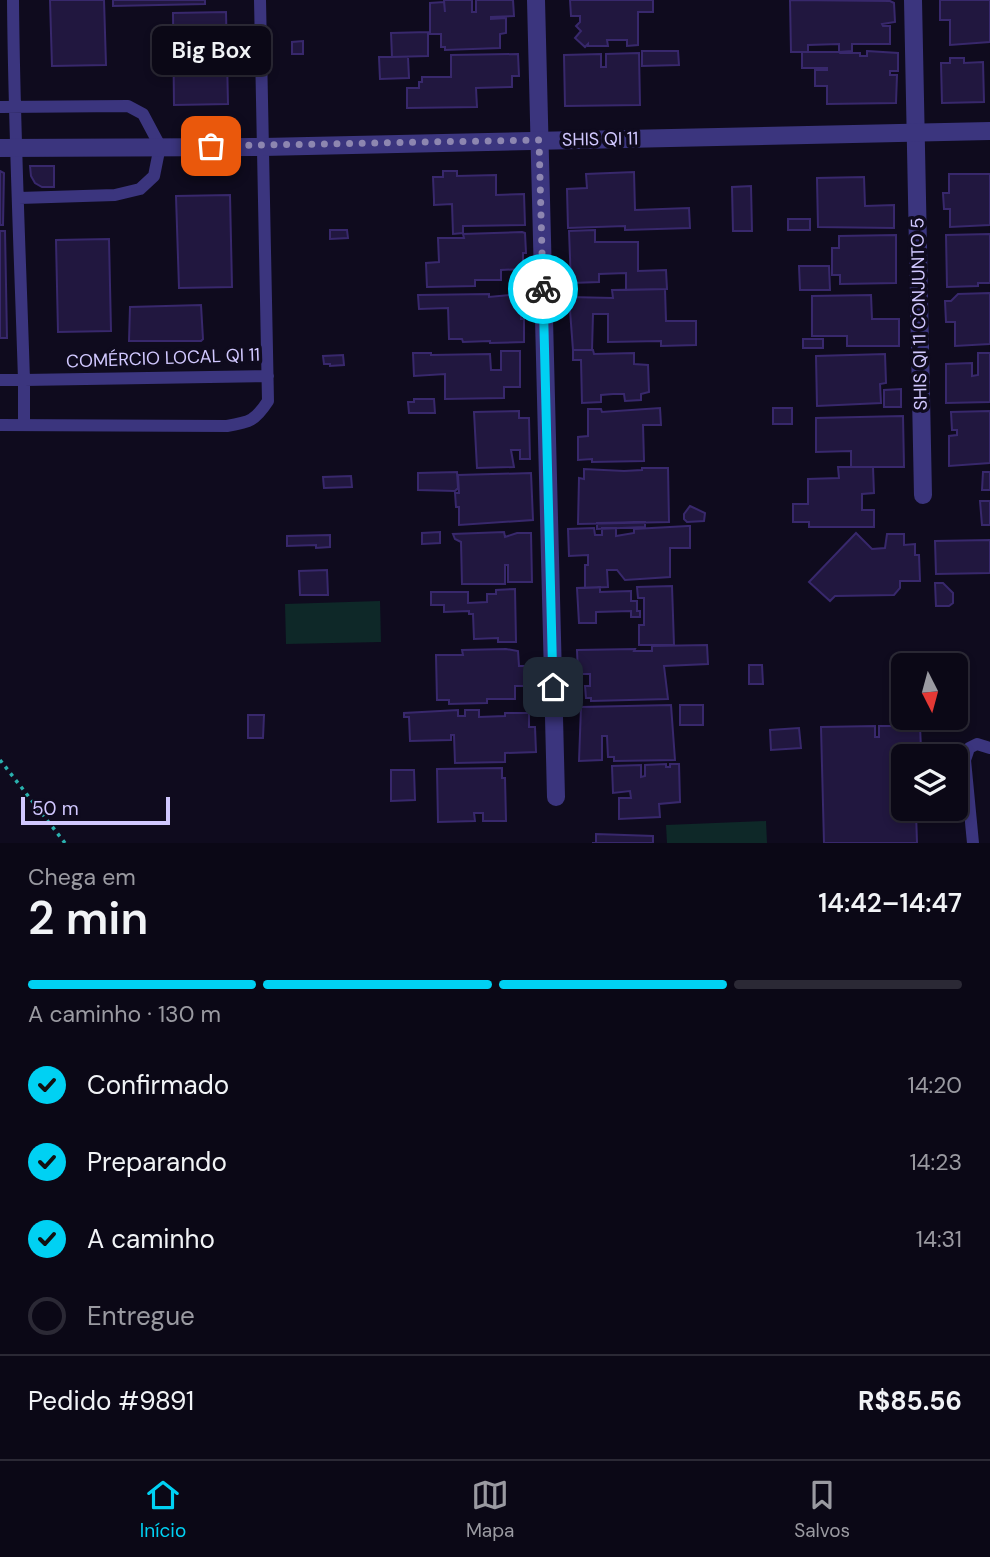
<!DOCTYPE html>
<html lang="pt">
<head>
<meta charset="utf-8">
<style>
	body { margin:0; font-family:"DM Sans",sans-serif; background:#191623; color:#f1f3f6; height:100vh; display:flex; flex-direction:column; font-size:26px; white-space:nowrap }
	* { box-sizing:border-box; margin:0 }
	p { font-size:23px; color:#9a9aa1 }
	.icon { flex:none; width:38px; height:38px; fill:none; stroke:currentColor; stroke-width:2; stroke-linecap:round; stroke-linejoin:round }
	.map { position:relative; height:843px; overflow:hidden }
	.panel { display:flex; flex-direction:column; background:#0b0816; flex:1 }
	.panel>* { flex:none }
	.needle { width:46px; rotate:174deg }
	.tools { position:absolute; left:891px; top:653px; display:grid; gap:14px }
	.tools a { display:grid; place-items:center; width:77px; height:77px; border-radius:10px; background:#0b0816; box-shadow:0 4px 10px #0003,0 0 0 2px #2b2935; font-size:35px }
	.scale { position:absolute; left:21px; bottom:18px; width:149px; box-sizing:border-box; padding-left:7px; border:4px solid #d1c8ff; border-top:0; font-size:19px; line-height:24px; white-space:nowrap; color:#d1c8ff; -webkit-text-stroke:5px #0f0b1e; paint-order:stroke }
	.pin { position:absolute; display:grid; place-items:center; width:60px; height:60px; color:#fff; margin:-30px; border-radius:14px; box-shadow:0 4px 10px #0006 }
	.courier { position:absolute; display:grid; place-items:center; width:70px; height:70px; margin:-35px; border:5px solid #00d1f3; border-radius:50%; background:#fff; color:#222; box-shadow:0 2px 9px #0007 }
	.bubble { position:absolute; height:49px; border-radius:10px; background:#0b0816; box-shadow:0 4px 10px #0003,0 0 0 2px #2b2935; font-size:23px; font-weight:600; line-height:49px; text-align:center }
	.headline em { font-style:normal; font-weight:600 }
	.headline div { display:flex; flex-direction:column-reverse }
	.headline { display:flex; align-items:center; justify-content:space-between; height:119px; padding:0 28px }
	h1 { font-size:46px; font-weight:600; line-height:52px }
	.bar { display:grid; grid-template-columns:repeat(4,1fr); gap:10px 7px; align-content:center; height:84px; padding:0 28px }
	.bar i { height:9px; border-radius:5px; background:#2b2935 }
	.bar .active { background:#00d1f3 }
	.bar p { grid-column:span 4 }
	.line { display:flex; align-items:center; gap:18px; padding:0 28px; border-top:2px solid #2b2935 }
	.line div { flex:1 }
	ol { padding:0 28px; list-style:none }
	li { display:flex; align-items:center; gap:21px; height:77px }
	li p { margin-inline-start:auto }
	li .icon { padding:7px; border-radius:50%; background:#00d1f3; color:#111; stroke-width:4 }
	li:last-child { color:#9a9aa1 }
	li i { width:38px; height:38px; border:4px solid #2b2935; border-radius:50% }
	.tabs { display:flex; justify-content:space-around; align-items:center; height:98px; border-top:2px solid #2b2935; background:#0b0816; font-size:19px; color:#9a9aa1 }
	.tabs a { display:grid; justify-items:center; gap:4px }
	.tabs .active { color:#00d1f3 }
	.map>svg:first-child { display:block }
</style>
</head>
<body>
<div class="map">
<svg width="990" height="843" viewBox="0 0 990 843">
	<rect width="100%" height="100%" fill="#0f0b1e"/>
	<!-- green -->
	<path fill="#0e2828" d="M380,601L381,642L286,644L285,604Z
		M766,821L767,843H667L666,825Z"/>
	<!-- building -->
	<path fill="#21173f" stroke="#38286c" stroke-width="2" d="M50,0H104L106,65L52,66Z
		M113,0H205V4L113,6Z
		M444,0H472V12H476V0H513L514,16L491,17V19L506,18V33L500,34V48L445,50V47H441V34H430V3L444,2L445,12Z
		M570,0H653V12H638V45L627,46V40H607L608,46H588V44L585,47L575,38L581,31L576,26L580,22V16H571Z
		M790,0L890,1L894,3L895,22L882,24L883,26H890V44H852V51L839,52V44L808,45V52H791Z
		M940,0H990V42L950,45V20H940Z
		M226,12L228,104L174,105L173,13Z
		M230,32H238V54H230Z
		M428,32V56L392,57L391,33Z
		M303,41V54H292V42Z
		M642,51H678L679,65L642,66Z
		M867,51L898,53V71H890V75H897L896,103L827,104V86H815V70H827V68H802V52H839L840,53H860V56H867Z
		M639,53L640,105L565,106L564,55L601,54V67H606V54Z
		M518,54L519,76H512V87L476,88L477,107L407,108V88H419V82H422V77H451V55Z
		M379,57H408L409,78L380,79Z
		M950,58H964V63L983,62L984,102L942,103L941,63H950Z
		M30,166H54V187H42L35,183L31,176Z
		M0,171L4,173L3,225H0Z
		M443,171H457V176L496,175V195L524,194L525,225L463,226V233L453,234L452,204L434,205V200L433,177H443Z
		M634,172L635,210L689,208L690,228L625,230V226L568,228L567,189L587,188L586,174Z
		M949,174H990V225L950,227V209H944L943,193H949Z
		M864,177L865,206L894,205V228L818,227L817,178Z
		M751,186L752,231H733L732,187Z
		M230,195L232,287L179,288L176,196Z
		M788,219H810V230H788Z
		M330,230H347L348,238L330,239Z
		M595,230V242H638V271L666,270L667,289L626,290V273L599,274V282L571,283L569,231Z
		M0,231H5L7,338H0Z
		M522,232L525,233L526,253H523V269L501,270V280H475V286L427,287L426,263L439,262L438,238H464L463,234Z
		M990,234V283H978V286L947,287L946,235Z
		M896,235V283L840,284V275H832V248H839V236Z
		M109,239L111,331L58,332L56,240Z
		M799,266H829L830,290H800Z
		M665,289L666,321H696V345L661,346V341L608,342V314H593L592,350H573L569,297L613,298L612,290Z
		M990,293V344L955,346V322H946L945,301H951L958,294Z
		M489,294V297L520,294L521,319H524V342L490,343V341L463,342L462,339H449L448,308L419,309L418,295Z
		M871,295L872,319H899V346H847V336H812V296Z
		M201,305L203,339L201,341H129L130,307Z
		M803,339H823V348H803Z
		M573,350H593L594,354L634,353V364L648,365L649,392L641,394V400L625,401L624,394H613L601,395V402L582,403L581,360H573Z
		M501,351H520V387H504V398L445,399V374L414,376L413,353H431V355L490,354L491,370H501Z
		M978,353H990V402L946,403V364L972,363V376L978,375Z
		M885,354L886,383L880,384L881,403L817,406L816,356Z
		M343,355L344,365L330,366V364H324L323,356Z
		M901,389V407H884V390Z
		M414,399H434L435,413H409L408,402H414Z
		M660,408L661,425H643L644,461L592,462V459L578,460V437L588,436V409H601L602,412Z
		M773,408H792V424H773Z
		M519,411V418H529L530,459H520V450H511L514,467L477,468L474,412Z
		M990,411V463L949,466V436L957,435V430H952L951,412Z
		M903,416L904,467H851V451L816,452V418Z
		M838,467H873L874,493L862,494V510H874V527H809V522H793V504H808V479L839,478Z
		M642,468H668L669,522L578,524L579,478L584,479V469L624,471L642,470Z
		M457,472L458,488L455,491L418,490V473Z
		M983,472H990V490H982Z
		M531,473L533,520L459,525V507H456L455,493H459L458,475Z
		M351,476L352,487L324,488L323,477Z
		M980,501H990V525H982Z
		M690,506L705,513L704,521L687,522L684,519V514Z
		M645,522V527L597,529V523Z
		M688,526H690V548H670V577L625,580L617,570H607L608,587L585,588V565H588V555L569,556L568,529L594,528L595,535H602V528H616V536L634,533V529Z
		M440,532V543L422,544V533Z
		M504,532L505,537L517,533H531L532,582H508V565H505V584H462L461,542L455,539L453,534Z
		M856,533L872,549L885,548L887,534H904V545L915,544V555H919L920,581H900V588L894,595L835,596L830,601L809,582Z
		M330,535V547L316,548V545L287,546V536Z
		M990,540V573L936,574L935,541Z
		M327,570L328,595H300L299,571Z
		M935,583H943L953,593V603L949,606H936Z
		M672,586L674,645H639V625H644V598H638L637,587Z
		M600,587V592L631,591V601H637V611H640V617H631V611L596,612V623H579L577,588Z
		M515,589L516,642H498V638L474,639L473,614H469V611L444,612V605H431V592H468V603L487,602V594H496V590Z
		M707,645L708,664L664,666L668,699L591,701V698H586L585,686H590V674H578L577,650L635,649L634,651H652V646Z
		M506,649L518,651L519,666H527V686H515V699H487V703L449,704V700H437L436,655H463L462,650Z
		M749,665H762L763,684H749Z
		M671,705L675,760L614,761V757H608L607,736H602V760L579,761L581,707Z
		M680,705H703V725H680Z
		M458,710V716H465V710H479V717L505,716V713H529V727H535L536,752L505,753V762L455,763L454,735H451V740L410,741L409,717H404V713Z
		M248,715H264L263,738H248Z
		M875,726V737H879V726H920L921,749H926L931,754V756H903V808H922L923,812H916L917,843H824L821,727Z
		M799,728L801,748L771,750L770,730Z
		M666,764V767H670V764H679L680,802L659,804L660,817L619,819V798H631L630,791L613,793L612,766L641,765V777L645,776V765Z
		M502,768V778H505L506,821H483V813H474L475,821L438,822L437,769Z
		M391,770H414L415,800L391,801Z
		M596,834L653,836V843H592H596Z"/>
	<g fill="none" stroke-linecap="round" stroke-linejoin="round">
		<!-- path -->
		<path stroke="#2ab1ae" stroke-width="3.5" stroke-dasharray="3.5 5" stroke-linecap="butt" d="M0,760L65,843"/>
		<!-- service -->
		<path stroke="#3b357e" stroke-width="12" d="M13,0C14,127 20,253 24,380L268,376
			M0,107L128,106L143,114L160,146L154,176L140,189L115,195L19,198
			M0,380H24V425
			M0,425L227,426C250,422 255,421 268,401L260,0
			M973,843L965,760L969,748L977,744L990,748"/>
		<!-- minor -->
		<path stroke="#3b357e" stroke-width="18" d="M536,0L556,797
			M913,0L923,495"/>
		<!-- tertiary -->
		<path stroke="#3b357e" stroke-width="18" d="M0,148L263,147L990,131"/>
	</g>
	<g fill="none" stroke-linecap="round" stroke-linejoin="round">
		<!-- done -->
		<path stroke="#8d86b0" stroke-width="7" stroke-dasharray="0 12.6" d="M211,146L539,140L543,289"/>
		<!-- route -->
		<path stroke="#00d1f3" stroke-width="9" d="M543,289L553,687"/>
	</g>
	<g text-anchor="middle" stroke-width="7" stroke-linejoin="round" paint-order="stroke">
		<!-- street labels -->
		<g font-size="18" fill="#d1c8ff" stroke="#0f0b1e">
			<text transform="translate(600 139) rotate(-1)" y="6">SHIS QI 11</text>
			<text transform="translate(919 314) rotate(-91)" y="6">SHIS QI 11 CONJUNTO 5</text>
			<text transform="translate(163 358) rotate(-2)" y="6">COMÉRCIO LOCAL QI 11</text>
		</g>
	</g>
</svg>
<div class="tools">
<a><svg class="needle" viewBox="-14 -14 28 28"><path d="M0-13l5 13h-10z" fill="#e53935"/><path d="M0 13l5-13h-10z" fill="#9a9aa1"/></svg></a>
<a><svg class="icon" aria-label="layers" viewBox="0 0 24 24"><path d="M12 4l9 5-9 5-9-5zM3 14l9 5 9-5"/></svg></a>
</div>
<div class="scale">50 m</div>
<div class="pin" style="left:211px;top:146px;background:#ea580c"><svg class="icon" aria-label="bag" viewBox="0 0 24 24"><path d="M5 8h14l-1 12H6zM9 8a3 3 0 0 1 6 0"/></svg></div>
<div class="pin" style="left:553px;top:687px;background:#1f2937"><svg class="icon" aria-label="home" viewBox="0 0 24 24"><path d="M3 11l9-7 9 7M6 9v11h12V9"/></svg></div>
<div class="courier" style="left:543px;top:289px"><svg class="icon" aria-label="bike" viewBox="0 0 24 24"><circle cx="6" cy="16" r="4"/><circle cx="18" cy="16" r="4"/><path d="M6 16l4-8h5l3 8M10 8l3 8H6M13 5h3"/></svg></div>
<div class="bubble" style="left:152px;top:26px;width:119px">Big Box</div>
</div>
<section class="panel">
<div class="headline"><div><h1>2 min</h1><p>Chega em</p></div><em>14:42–14:47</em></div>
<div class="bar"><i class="active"></i><i class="active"></i><i class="active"></i><i></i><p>A caminho · 130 m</p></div>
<ol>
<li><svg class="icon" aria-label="check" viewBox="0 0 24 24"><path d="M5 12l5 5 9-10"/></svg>Confirmado<p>14:20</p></li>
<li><svg class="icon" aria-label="check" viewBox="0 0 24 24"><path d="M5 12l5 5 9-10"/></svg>Preparando<p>14:23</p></li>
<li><svg class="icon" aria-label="check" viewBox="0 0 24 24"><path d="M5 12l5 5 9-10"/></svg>A caminho<p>14:31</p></li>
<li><i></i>Entregue</li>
</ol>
<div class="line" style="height:91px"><div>Pedido #9891</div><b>R$85.56</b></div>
</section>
<nav class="tabs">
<a class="active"><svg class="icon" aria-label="home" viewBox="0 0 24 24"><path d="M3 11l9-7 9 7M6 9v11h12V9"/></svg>Início</a>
<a><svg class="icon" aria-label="map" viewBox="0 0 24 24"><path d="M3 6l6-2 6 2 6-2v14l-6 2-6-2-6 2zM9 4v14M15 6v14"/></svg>Mapa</a>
<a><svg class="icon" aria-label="saved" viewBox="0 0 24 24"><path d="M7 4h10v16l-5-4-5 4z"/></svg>Salvos</a>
</nav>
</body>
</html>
